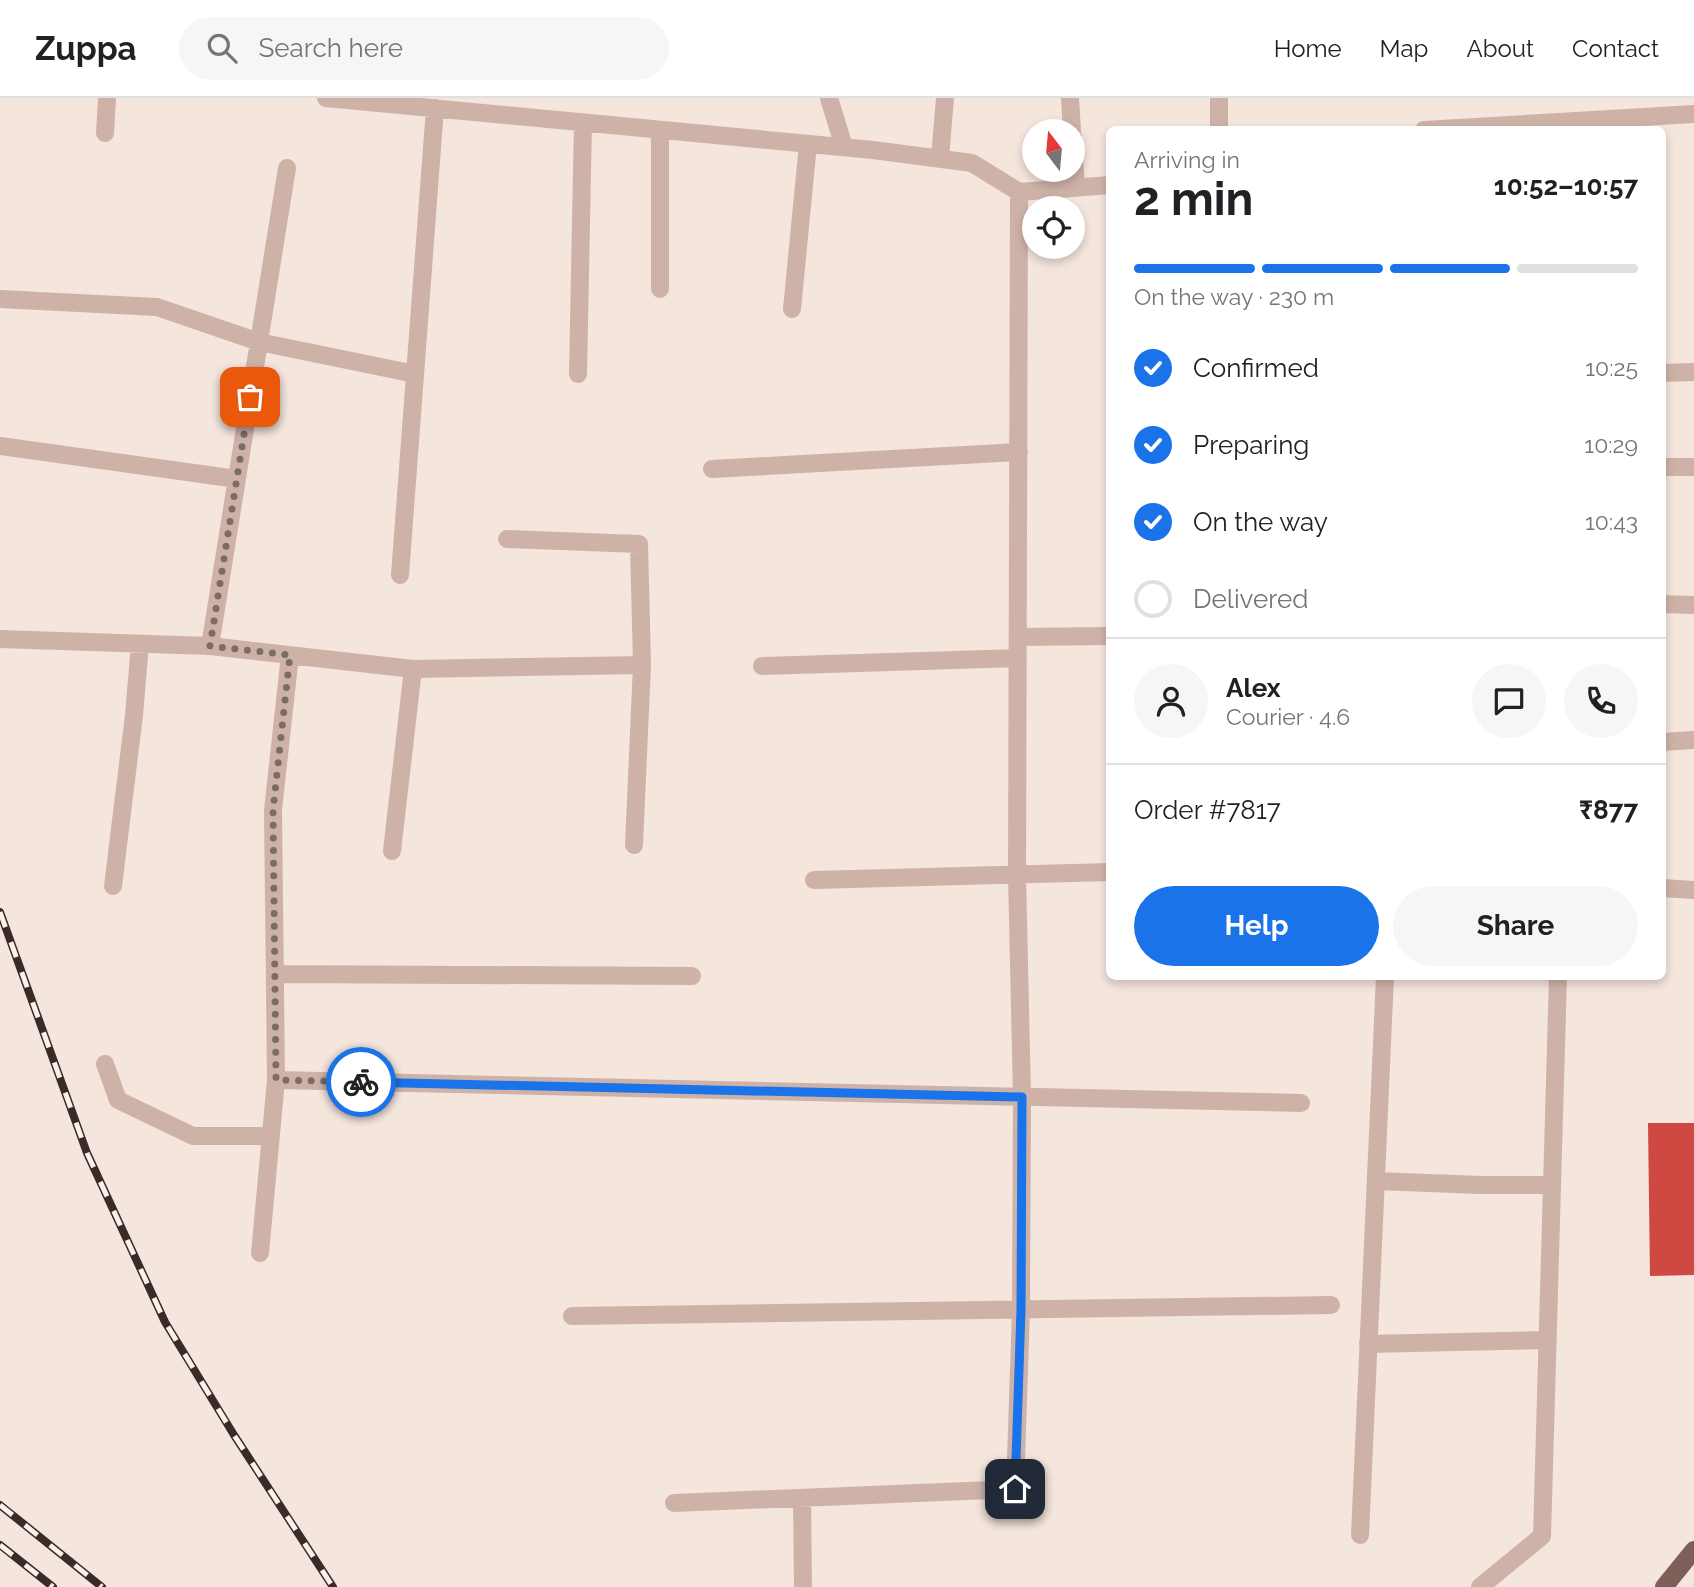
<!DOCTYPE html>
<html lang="en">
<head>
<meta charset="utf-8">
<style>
	body { margin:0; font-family:Raleway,sans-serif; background:#f6f6f6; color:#202124; height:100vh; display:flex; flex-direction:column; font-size:26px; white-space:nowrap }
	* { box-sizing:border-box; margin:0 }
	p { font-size:23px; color:#757577 }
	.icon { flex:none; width:38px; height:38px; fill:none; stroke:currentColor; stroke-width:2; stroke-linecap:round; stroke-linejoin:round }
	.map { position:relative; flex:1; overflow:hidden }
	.details { position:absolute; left:1106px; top:28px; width:560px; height:854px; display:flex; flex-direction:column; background:#fff; border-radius:10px; box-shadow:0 4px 10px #0003 }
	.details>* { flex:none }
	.needle { width:46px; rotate:344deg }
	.controls { position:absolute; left:1022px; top:21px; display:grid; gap:14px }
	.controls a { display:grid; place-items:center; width:63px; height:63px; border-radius:50%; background:#fff; box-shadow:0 4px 10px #0003; font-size:35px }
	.pin { position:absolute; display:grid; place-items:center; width:60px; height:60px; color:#fff; margin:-30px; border-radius:14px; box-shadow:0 4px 10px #0006 }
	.courier { position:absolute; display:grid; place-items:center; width:70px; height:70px; margin:-35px; border:5px solid #1a73e8; border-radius:50%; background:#fff; color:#222; box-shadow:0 2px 9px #0007 }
	.overview em { font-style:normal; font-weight:700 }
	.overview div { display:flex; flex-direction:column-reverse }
	.overview { display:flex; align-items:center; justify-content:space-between; height:119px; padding:0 28px }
	h1 { font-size:46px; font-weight:700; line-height:52px }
	.bar { display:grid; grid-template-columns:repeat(4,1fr); gap:10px 7px; align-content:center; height:84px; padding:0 28px }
	.bar i { height:9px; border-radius:5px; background:#e0e0e0 }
	.bar .selected { background:#1a73e8 }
	.bar p { grid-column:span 4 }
	.line { display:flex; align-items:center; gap:18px; padding:0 28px; border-top:2px solid #e0e0e0 }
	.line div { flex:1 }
	.round { display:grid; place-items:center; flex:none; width:74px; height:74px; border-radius:37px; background:#f6f6f6 }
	ol { padding:0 28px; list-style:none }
	li { display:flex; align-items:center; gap:21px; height:77px }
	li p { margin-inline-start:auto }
	li .icon { padding:7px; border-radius:50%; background:#1a73e8; color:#fff; stroke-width:4 }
	li:last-child { color:#757577 }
	li i { width:38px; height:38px; border:4px solid #e0e0e0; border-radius:50% }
	.cta { display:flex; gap:14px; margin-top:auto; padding:14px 28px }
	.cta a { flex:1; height:80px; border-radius:42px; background:#1a73e8; color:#fff; font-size:28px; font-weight:700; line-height:80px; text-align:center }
	.cta a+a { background:#f6f6f6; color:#202124 }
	header { display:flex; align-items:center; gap:42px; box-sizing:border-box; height:98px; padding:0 35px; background:#fff; border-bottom:2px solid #e0e0e0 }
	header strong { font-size:33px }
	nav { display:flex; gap:38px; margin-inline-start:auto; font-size:24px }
	.search { width:490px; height:63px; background:#f6f6f6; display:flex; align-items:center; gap:18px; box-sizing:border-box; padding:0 24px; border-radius:38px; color:#757577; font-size:26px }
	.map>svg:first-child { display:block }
</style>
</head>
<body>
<header>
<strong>Zuppa</strong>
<div class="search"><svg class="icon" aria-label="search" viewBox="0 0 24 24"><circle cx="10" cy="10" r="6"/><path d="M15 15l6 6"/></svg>Search here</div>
<nav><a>Home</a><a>Map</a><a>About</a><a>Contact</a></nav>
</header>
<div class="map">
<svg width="1694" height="1489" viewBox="0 0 1694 1489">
	<rect width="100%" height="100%" fill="#f4e5dd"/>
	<!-- building -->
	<path fill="#cf4841" d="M1648,1025H1694V1177L1650,1178Z"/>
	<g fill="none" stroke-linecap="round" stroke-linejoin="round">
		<!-- minor -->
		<path stroke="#ceb2a8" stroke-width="18" d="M326,0L873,52L972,65L1019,94
			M829,0L844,49
			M1070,0L1072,33
			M1219,0V32
			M1424,32L1694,16
			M105,35L107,0
			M1073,39L1076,90
			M940,60L945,0
			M660,191V32
			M0,201L157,209L259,244L415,276
			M792,211L808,46
			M1662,275L1694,274
			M578,276L583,24
			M0,348L237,381
			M1662,369H1694
			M712,371L1019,354
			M507,441L639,446L642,567L634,747
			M400,477L435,10
			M1662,506L1694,507
			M1018,539L1110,538
			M0,541L210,548L413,571L642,567
			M210,548L287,70
			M762,568L1018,560
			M1662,644L1694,642
			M392,753L413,571
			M814,782L1110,774
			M113,788L134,617L140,546
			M1662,790L1694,792
			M275,876L692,878
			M105,966L118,1002L193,1038H271
			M276,982L1301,1005
			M1376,1083L1481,1087H1552
			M260,1155L276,982L273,712L290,557
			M572,1218L1331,1207
			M1368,1246L1548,1242
			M802,1400L803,1489
			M674,1405L1015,1391L1021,1212L1022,999L1017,776L1019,94L1110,87
			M1360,1437L1385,878
			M1480,1489L1542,1438L1558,878"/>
		<!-- primary -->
		<path stroke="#7d5e59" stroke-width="18" d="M1664,1489L1694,1452"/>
		<!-- rail casing -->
		<g stroke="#3a2b29" stroke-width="8">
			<path id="rail" d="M0,814L87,1055L165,1224L234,1337L333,1489
				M0,1407L102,1489
				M0,1447L53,1489"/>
		</g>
		<!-- rail -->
		<use href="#rail" stroke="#fbf0ea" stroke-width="5" stroke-dasharray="16" stroke-linecap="butt"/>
	</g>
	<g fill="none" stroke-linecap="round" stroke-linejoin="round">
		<!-- done -->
		<path stroke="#7b6c68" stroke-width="7" stroke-dasharray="0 12.6" d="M250,299L210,548L290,557L273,712L276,982L361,984"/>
		<!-- route -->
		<path stroke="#1a73e8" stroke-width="9" d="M361,984L1022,999L1021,1212L1015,1391"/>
	</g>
</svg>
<div class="controls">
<a><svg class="needle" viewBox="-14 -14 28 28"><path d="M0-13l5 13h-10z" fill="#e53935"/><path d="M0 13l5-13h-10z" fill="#757577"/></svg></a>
<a><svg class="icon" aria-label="locate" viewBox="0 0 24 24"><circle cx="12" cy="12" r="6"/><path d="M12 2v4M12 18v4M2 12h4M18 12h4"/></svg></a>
</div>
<div class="pin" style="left:250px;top:299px;background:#ea580c"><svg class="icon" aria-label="bag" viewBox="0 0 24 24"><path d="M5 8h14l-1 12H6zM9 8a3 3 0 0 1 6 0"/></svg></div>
<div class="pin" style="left:1015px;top:1391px;background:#1f2937"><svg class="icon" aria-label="home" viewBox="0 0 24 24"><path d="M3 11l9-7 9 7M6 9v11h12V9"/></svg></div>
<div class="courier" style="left:361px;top:984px"><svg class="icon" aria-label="bike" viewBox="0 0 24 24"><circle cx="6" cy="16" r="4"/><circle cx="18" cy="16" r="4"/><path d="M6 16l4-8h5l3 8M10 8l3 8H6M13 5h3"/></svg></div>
<section class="details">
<div class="overview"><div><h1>2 min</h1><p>Arriving in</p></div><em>10:52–10:57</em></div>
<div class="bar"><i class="selected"></i><i class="selected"></i><i class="selected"></i><i></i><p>On the way · 230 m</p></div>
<ol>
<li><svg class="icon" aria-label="check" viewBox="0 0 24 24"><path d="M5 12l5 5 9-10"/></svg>Confirmed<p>10:25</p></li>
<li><svg class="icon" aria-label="check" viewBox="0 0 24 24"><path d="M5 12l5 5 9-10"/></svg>Preparing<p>10:29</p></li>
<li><svg class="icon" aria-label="check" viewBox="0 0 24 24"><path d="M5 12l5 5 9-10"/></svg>On the way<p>10:43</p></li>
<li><i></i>Delivered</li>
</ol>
<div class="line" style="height:126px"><a class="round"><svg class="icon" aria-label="person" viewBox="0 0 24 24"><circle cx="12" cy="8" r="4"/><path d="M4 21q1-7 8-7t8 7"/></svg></a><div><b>Alex</b><p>Courier · 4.6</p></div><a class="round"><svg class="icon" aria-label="chat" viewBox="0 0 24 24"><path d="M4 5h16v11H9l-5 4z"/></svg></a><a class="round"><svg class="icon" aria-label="phone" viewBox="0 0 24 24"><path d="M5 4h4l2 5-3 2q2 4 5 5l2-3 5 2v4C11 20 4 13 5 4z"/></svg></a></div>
<div class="line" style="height:91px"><div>Order #7817</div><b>₹877</b></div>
<div class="cta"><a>Help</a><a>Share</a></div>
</section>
</div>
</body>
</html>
